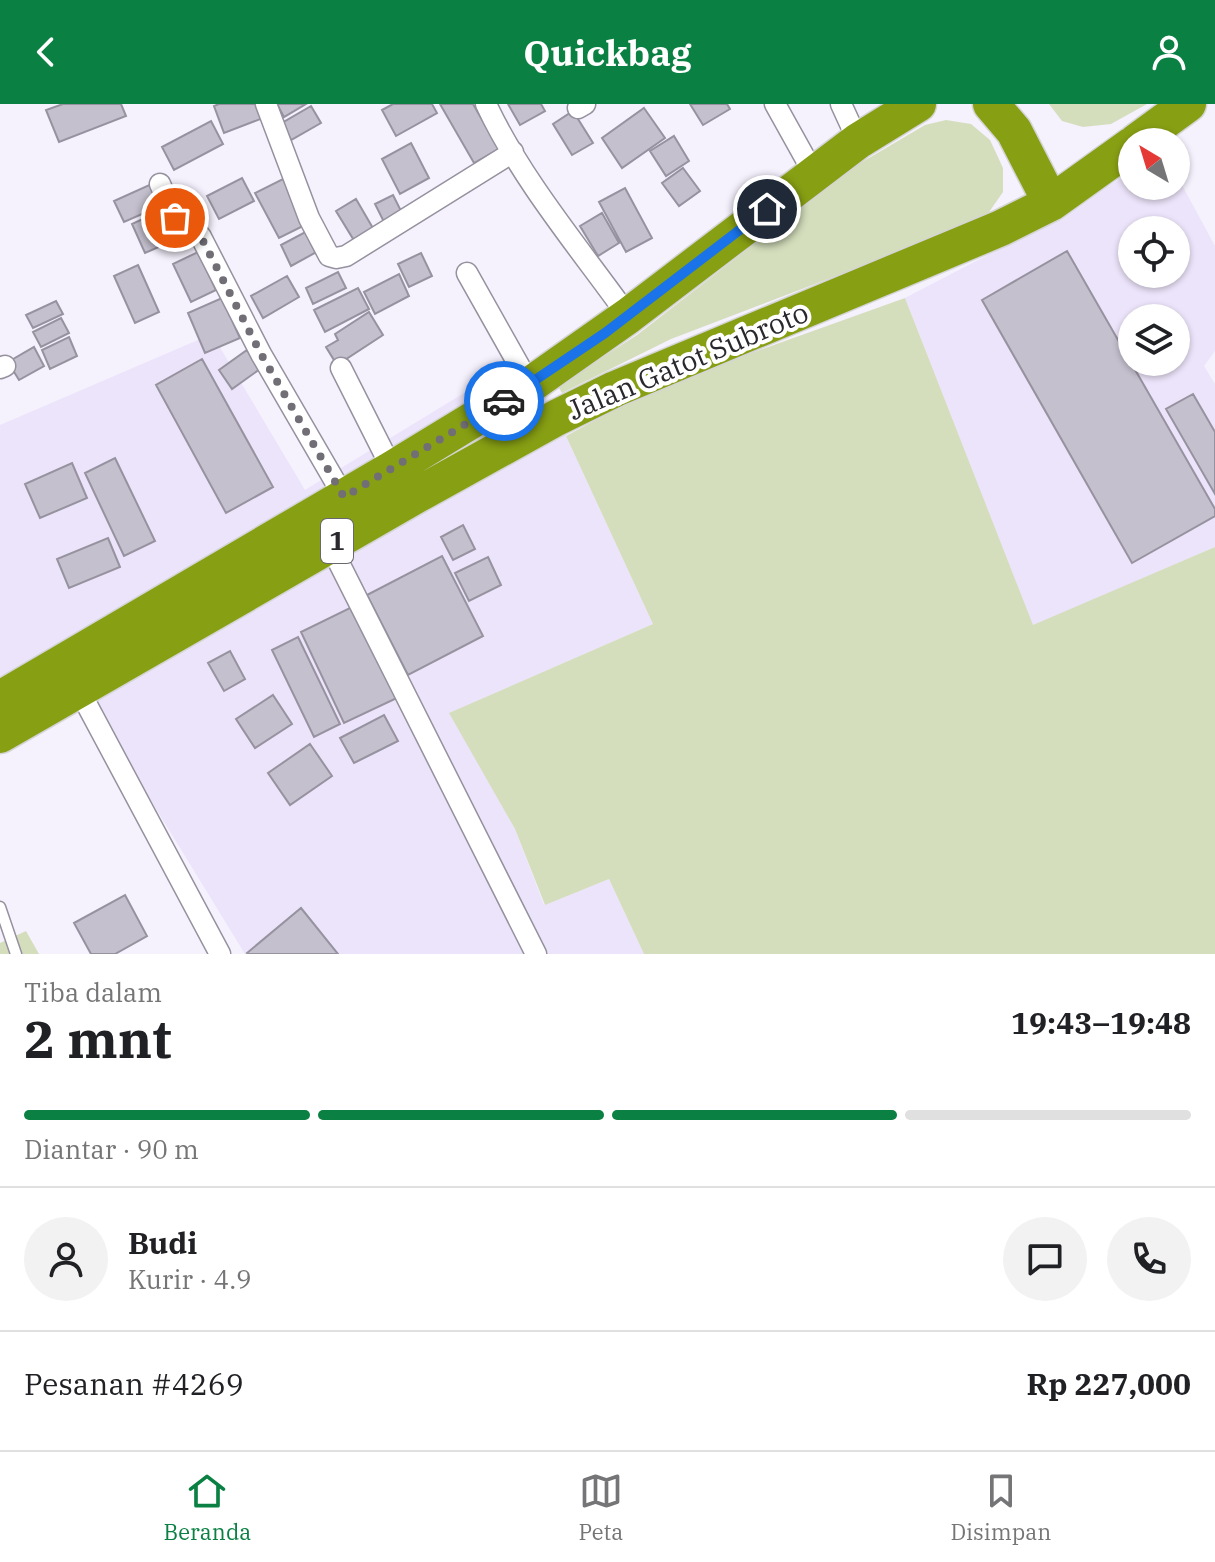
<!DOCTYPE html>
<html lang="id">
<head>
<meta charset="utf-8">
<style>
	body { margin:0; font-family:"IBM Plex Serif",serif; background:#f2f2f2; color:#202124; height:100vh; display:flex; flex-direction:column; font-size:30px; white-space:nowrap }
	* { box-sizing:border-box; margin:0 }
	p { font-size:26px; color:#757577 }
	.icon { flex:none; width:44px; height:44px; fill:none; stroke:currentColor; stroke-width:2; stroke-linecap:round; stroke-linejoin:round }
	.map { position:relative; height:850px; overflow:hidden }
	.details { display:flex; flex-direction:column; background:#fff; flex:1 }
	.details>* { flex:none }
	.needle { width:52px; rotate:322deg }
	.buttons { position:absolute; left:1118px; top:24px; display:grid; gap:16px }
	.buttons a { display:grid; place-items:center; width:72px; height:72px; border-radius:50%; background:#fff; box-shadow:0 2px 6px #0004; font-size:40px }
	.pin { position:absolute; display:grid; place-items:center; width:68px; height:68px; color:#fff; margin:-34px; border:4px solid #fff; border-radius:50%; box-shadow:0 2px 8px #0007 }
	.courier { position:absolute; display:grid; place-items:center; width:80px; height:80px; margin:-40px; border:6px solid #1a73e8; border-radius:50%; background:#fff; color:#222; box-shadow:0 2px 10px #0007 }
	.overview em { font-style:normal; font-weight:700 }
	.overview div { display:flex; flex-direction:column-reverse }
	.overview { display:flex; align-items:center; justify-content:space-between; height:136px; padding:0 24px }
	h1 { font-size:52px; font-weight:700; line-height:60px }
	.bar { display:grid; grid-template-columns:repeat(4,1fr); gap:12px 8px; align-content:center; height:96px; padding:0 24px }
	.bar i { height:10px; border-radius:6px; background:#e0e0e0 }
	.bar .selected { background:#0b8043 }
	.bar p { grid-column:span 4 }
	.line { display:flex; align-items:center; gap:20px; padding:0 24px; border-top:2px solid #e0e0e0 }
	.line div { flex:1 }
	.round { display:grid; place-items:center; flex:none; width:84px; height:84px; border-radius:42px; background:#f2f2f2 }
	header { display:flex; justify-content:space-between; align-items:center; height:104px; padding:0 24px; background:#0b8043; color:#fff; font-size:36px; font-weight:700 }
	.menu { display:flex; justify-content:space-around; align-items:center; height:112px; border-top:2px solid #e0e0e0; background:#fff; font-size:22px; color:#757577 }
	.menu a { display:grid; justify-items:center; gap:4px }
	.menu .selected { color:#0b8043 }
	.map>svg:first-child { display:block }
</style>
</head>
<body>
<header><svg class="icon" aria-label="back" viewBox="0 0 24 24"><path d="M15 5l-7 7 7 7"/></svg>Quickbag<svg class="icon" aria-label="person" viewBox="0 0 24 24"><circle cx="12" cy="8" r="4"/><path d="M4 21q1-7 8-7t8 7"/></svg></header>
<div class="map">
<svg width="1215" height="850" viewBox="0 0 1215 850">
	<rect width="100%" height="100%" fill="#f5f1fd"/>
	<!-- built -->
	<path fill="#ece4fa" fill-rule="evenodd" d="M1132,67V82H1176V70L1215,142V247L1204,262L1215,280V443L1033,522L905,194L1051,118ZM1132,126H1176V170H1132ZM1132,214H1176V258H1132Z
		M212,230L305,386L523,253L566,332L653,520L450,609L515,725L544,801L609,775L644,850H245L90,597L0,604V321Z"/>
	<!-- green -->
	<path fill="#d4debc" d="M1049,0H1147L1111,20L1083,23L1062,17Z
		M946,16L971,20L990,36L1003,64V88L987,111L954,127L671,235L562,289L558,282L637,231L852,64L925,21Z
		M905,194L1033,521L1215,443V850H644L609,775L545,801L515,725L449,609L653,520L566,332L659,282Z
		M26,827L39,850H0V839Z"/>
	<!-- building -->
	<path fill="#c5c0ce" stroke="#97929f" stroke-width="2" d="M63,0H121L126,12L59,38L46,6Z
		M219,0H257L263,14L224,29L214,2Z
		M277,0H306L284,13Z
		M393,0H432L437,9L396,32L382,6Z
		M440,0H473L499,45L474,59Z
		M508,0H541L545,7L520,21Z
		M690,0H727L730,5L703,21Z
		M311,2L321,19L291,36L282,19Z
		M644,4L665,34L622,64L602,34Z
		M573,7L593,39L572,51L553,20Z
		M211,17L223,40L174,66L162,43Z
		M674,32L689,57L666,72L650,47Z
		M411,39L429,74L400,90L382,55Z
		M683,64L700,87L679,102L662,79Z
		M242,74L254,97L219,115L207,92Z
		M283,75L307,120L279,134L255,89Z
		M156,78L165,100L124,118L114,97Z
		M625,84L652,134L626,148L599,98Z
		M393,91L403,111L385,120L375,100Z
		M356,95L374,126L355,138L336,107Z
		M162,106L175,136L145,149L132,120Z
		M602,109L619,139L598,152L580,122Z
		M311,125L322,145L291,162L281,141Z
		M1067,147L1215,405V412L1132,459L982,196Z
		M198,148L216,186L191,198L173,160Z
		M421,149L432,172L409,183L398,160Z
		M138,161L159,208L135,219L114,172Z
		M338,168L346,184L313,200L306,184Z
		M399,170L409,192L375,210L364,188Z
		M287,172L299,193L263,214L251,192Z
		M358,184L369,205L325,228L314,206Z
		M222,194L240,234L205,249L188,209Z
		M56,197L63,210L33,224L26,211Z
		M369,208L383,231L337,261L326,243L338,236L335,230Z
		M61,214L69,229L41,243L33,228Z
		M69,233L77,252L50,265L42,246Z
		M34,243L44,262L19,276L8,258Z
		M247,246L260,265L232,285L219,266Z
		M202,255L273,383L226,409L156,281Z
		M1193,290L1215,328V390L1166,305Z
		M115,354L155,437L124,452L85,369Z
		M72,359L87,394L40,414L25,380Z
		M463,421L475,445L453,456L441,433Z
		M108,434L120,463L69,484L57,455Z
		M442,452L483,532L408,571L367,491Z
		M488,453L501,481L469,497L455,469Z
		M356,501L399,593L344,619L301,528Z
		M298,533L340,620L314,633L272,546Z
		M230,547L245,575L224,587L208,559Z
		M273,591L292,620L255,644L236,615Z
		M384,611L398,637L354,659L340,634Z
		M310,640L332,672L290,701L268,669Z
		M125,791L147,832L115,850H91L74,819Z
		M301,804L338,850H248L247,849Z"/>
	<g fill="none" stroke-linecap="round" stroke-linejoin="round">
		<!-- lane casing -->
		<g stroke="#96919e" stroke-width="13">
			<path id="lane" d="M0,803L16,850"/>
		</g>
		<!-- street casing -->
		<g stroke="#96919e" stroke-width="23">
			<path id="street" d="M266,0L309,114L329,152L336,154L346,152L513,48
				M486,0C521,75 580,145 628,212
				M775,0L814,70
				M841,0L858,37
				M578,4L585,0
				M160,80L181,128L183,130L198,129L201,133L261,250L344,393
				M467,169L530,281
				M0,264L5,262
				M341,264L392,365
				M330,441L536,850
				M79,586L220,850"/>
		</g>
		<!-- highway casing -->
		<g stroke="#d4d4d5" stroke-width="39">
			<path id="highway" d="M991,0L1014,27L1051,99
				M1136,38L1188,0
				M0,595L392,365L530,281L628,212L858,37L918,0
				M0,631L417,391L556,314L615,285L1001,124L1051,99L1132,41"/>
		</g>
		<!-- lane -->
		<use href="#lane" stroke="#fff" stroke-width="10"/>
		<!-- street -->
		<use href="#street" stroke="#fff" stroke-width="20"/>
		<!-- highway -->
		<use href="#highway" stroke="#879f13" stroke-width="36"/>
	</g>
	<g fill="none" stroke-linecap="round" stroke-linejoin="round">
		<!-- done -->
		<path stroke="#716e76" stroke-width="8" stroke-dasharray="0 14.4" d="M175,114L183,130L198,129L201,133L261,250L344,393L504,297"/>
		<!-- route -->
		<path stroke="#1a73e8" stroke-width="10" d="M504,297L605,229L767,105"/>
	</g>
	<g text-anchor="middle" stroke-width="8" stroke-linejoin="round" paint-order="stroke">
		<!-- shield labels -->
		<rect fill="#fff" stroke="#6a686c" stroke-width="2" x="321" y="415" width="32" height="44" rx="6"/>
		<g font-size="26" font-weight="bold" fill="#2a282d">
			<text x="337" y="446">1</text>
		</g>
		<!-- street labels -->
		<g font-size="28" fill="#2a282d" stroke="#fff">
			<text transform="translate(688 257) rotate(-23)" y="10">Jalan Gatot Subroto</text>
		</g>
	</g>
</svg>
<div class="buttons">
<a><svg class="needle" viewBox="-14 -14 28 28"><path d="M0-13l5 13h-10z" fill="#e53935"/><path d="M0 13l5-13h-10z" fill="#757577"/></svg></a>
<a><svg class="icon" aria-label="locate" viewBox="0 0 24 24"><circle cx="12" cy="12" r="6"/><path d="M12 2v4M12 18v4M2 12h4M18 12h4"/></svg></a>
<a><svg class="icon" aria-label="layers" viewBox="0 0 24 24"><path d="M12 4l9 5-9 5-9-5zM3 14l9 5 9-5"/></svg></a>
</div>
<div class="pin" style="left:175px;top:114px;background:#ea580c"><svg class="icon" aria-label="bag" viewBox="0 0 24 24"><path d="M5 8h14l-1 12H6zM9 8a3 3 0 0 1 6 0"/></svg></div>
<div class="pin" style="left:767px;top:105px;background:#1f2937"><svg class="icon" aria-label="home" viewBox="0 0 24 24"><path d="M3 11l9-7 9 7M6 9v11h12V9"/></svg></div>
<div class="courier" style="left:504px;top:297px"><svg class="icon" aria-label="car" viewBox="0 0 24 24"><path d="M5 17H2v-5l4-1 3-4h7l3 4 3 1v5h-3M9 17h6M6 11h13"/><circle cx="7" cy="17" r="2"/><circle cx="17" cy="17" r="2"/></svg></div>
</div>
<section class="details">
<div class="overview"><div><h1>2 mnt</h1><p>Tiba dalam</p></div><em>19:43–19:48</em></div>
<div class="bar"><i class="selected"></i><i class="selected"></i><i class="selected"></i><i></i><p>Diantar · 90 m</p></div>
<div class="line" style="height:144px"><a class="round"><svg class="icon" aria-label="person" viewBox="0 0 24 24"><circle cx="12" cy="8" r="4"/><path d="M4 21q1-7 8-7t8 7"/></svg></a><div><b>Budi</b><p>Kurir · 4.9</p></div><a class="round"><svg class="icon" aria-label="chat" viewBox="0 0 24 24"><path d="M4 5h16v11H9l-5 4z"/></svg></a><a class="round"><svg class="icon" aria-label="phone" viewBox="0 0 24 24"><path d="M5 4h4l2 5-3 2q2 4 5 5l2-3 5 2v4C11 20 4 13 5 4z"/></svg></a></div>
<div class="line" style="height:104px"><div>Pesanan #4269</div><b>Rp 227,000</b></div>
</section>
<nav class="menu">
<a class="selected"><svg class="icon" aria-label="home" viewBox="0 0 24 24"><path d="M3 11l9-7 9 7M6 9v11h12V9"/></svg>Beranda</a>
<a><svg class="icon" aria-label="map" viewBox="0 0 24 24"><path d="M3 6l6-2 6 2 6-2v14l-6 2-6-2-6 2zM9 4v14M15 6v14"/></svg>Peta</a>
<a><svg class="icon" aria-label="saved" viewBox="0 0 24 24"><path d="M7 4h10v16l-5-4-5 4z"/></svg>Disimpan</a>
</nav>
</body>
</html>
